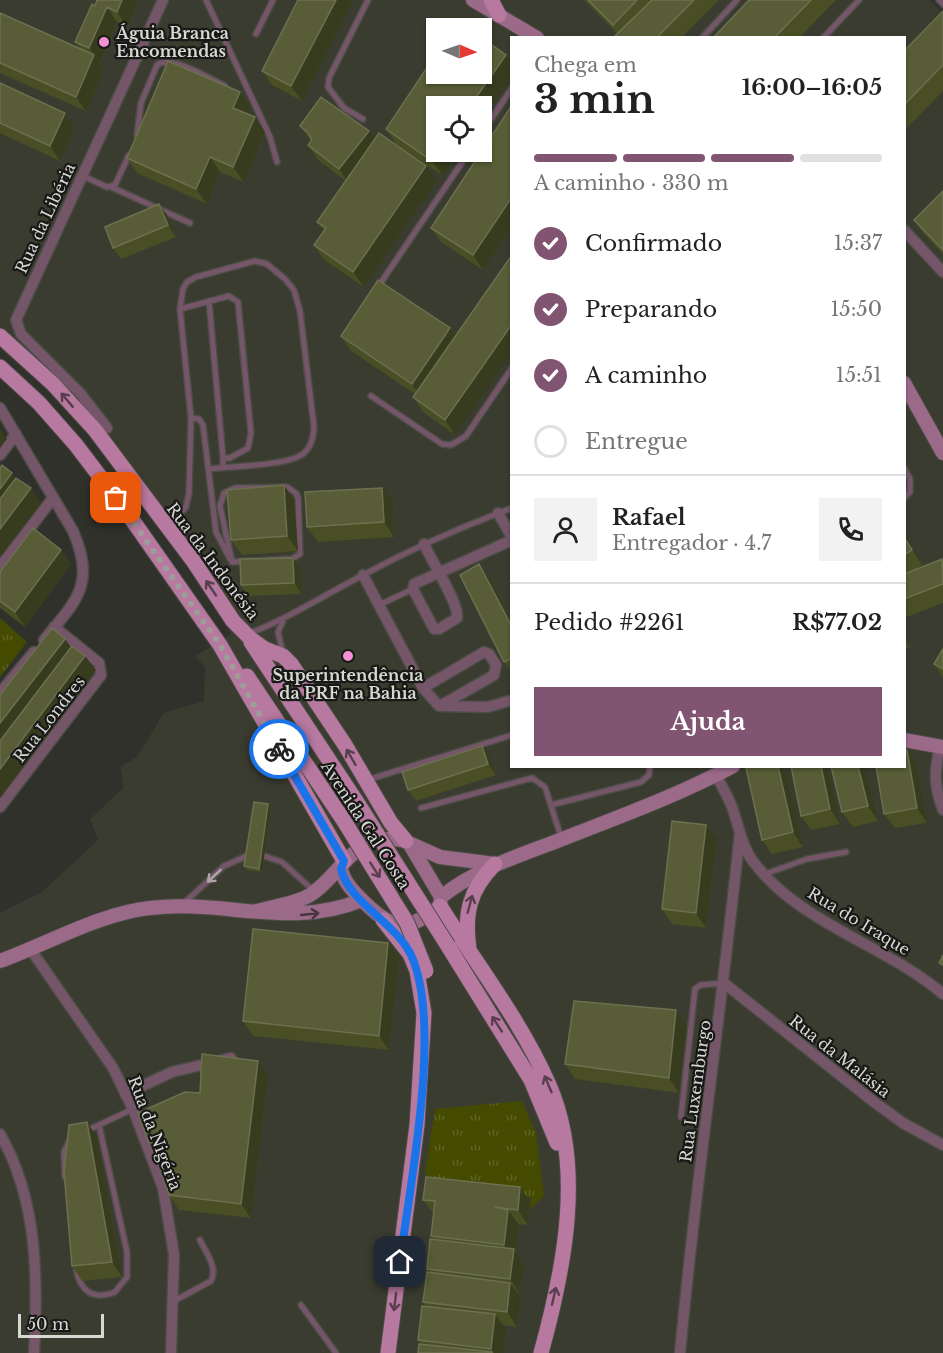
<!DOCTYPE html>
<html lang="pt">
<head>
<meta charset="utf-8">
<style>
	body { margin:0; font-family:"Libre Baskerville",serif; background:#f2f2f2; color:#222; height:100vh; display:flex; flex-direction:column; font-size:22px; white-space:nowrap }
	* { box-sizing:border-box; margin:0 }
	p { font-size:20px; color:#767676 }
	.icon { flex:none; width:33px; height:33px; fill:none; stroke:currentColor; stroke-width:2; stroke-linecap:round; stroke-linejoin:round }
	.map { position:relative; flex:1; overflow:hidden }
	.side { position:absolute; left:510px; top:36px; width:396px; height:732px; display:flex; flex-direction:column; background:#fff; border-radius:0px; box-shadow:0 2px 4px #0004 }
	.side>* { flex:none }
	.needle { width:39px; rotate:92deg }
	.controls { position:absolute; left:426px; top:18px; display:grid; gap:12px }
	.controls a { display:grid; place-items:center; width:66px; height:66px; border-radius:0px; background:#fff; box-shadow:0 2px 4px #0004; font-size:30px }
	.scale { position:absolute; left:18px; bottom:15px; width:86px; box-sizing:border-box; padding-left:6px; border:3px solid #d7d8d4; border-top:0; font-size:16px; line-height:21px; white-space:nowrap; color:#d7d8d4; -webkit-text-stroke:4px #181916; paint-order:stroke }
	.pin { position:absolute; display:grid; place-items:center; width:51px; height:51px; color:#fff; margin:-26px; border-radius:12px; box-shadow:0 3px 9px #0006 }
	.courier { position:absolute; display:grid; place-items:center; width:60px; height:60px; margin:-30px; border:4px solid #1a73e8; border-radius:50%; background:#fff; color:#222; box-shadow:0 2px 8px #0007 }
	.overview em { font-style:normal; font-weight:700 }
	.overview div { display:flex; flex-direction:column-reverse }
	.overview { display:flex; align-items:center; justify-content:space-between; height:102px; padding:0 24px }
	h1 { font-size:39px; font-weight:700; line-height:45px }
	.bar { display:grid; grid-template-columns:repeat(4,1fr); gap:9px 6px; align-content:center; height:72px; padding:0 24px }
	.bar i { height:8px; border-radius:4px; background:#e0e0e0 }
	.bar .on { background:#815471 }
	.bar p { grid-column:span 4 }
	.line { display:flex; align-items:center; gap:15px; padding:0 24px; border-top:2px solid #e0e0e0 }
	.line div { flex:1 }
	.round { display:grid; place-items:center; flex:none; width:63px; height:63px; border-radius:0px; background:#f2f2f2 }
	ol { padding:0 24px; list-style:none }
	li { display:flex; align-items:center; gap:18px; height:66px }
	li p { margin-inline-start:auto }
	li .icon { padding:6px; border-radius:50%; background:#815471; color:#fff; stroke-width:4 }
	li:last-child { color:#767676 }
	li i { width:33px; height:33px; border:3px solid #e0e0e0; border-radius:50% }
	.button { display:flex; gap:12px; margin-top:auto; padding:12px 24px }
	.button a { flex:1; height:69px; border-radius:0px; background:#815471; color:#fff; font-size:24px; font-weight:700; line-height:69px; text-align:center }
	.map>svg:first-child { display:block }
</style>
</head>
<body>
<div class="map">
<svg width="943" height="1353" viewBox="0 0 943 1353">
	<defs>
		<pattern id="grass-tufts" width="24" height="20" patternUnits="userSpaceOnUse" patternTransform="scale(1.5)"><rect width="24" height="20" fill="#444b00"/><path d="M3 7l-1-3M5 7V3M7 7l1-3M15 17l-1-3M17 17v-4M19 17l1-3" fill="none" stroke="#5e6424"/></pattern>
	</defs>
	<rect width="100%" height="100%" fill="#30312a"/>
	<!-- built -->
	<path fill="#3a3c2f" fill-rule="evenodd" d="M0,0H930L943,14V1353H0V969L6,967L0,951V913L42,892L98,840L90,819L124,787L120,767L137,757L164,713L204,701L205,667L195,656L231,634L167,522L125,459L0,325ZM436,28H482V74H436ZM512,38H904V766H512ZM436,106H482V152H436Z"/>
	<!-- grass -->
	<path fill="url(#grass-tufts)" d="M0,618L27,642L0,677Z
		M522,1101L536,1133L544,1196L530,1209L531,1198L433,1187L425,1172L435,1109Z"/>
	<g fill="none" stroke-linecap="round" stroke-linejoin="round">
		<!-- service casing -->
		<g stroke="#4b4c45" stroke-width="8">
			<path id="service" d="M206,0L270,137L277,162
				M939,0L943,4
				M256,34L273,0
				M702,38L737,0
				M823,38L859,0
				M363,119L344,108L328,87L329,78L368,0
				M482,133L512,88
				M137,135L141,103L157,65C171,54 210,79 225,86
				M83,176L107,187L115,185L129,155
				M111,187L190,223
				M378,287L469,152
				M209,301L223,458
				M180,309L229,296L238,302L251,433L248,448L230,458H223V467
				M371,396L442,444L451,445L466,436L512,368
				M191,418L199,419L203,425L216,532L230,559
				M904,468L910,479V492L904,498
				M287,487L296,493L298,498L300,554L292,559L232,562L220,506L224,493L235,488Z
				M170,526L186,507L189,493L191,418L180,309L183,289L187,282L196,277L255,261L267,264L285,279L294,290L300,311L314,427C313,437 312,446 304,453C290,466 231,466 210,469
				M379,605L413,589
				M248,634C289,618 325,595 363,575C411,549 461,527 512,508
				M283,654L278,632L283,621
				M367,780L512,735
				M551,805L641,782L649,775L650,766
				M421,808L532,778L545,787L561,837
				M264,856L282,862L314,891
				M765,874L807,859L846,852
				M184,903L224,866L249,855
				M681,1117L695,989L700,985L723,983
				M86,1131L133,1109
				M65,1177L64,1152L70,1140
				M76,1267C79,1290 92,1301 115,1292L127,1277V1252L99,1125
				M174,1301L211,1281C218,1267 206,1253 200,1240
				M301,1305L336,1353"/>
		</g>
		<!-- minor casing -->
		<g stroke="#4b4c45" stroke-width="13">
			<path id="minor" d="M904,230L943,272
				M0,408L73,531C96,584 77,600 44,640
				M107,428L80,393L21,334L16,320L163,0
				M0,455L16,434
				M498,513L512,537
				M424,544C431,560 460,605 457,618L439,629H434L413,589L414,584L512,540
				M0,567L53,498
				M363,575L423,688L439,706L488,707L512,700
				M423,688L484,652L489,654L496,665L494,675L440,706
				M0,693L34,652
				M940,747C934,770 934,787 943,810
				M716,775C722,787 730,799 734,813C739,828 742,846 752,860C798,923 884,944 943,994
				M0,807L101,675L99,663L54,627
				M31,950L113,1068L133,1109L163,1188L174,1255L171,1353
				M724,983L874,1102L903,1123L943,1145
				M125,1094L172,1072L231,1058
				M0,1134C38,1200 38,1279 34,1353
				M680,1353C696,1179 722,1006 740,832"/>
		</g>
		<!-- secondary casing -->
		<g stroke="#4b4c45" stroke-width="16">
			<path id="secondary" d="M473,0L537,38
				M904,383L943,453
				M904,740L943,747
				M411,844L440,857L495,864
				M441,897C476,869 518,856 560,840C618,817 677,796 733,766
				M257,911C274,906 295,904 310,895C339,877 352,837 391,839C398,839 404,840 409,843L441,897L440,906C408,931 395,932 365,903C355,893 344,883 341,869
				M0,961C47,944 101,913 150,908C226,899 288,930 362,900"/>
		</g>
		<!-- primary casing -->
		<g stroke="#4b4c45" stroke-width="17">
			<path id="primary" d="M491,0L499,15
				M0,336L53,384L95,430L194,562L233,621L251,639L265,649L283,656L291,664L345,745L391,823L406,841
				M0,367L39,403L76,445L126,511L220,645L344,861
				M251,642L360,807
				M247,676L344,821
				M440,906C477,965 521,1021 549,1085C585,1167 564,1270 541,1353
				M383,920L410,954L417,971L424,1013L417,1125L388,1353
				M448,946L531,1080L557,1143
				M469,949C464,914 469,890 495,864"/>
		</g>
		<!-- service -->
		<use href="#service" stroke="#755669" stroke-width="5"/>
		<!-- minor -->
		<use href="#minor" stroke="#755669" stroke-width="10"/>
		<!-- secondary -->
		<use href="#secondary" stroke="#9b6a89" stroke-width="14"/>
		<!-- primary -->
		<use href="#primary" stroke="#b879a1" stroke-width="15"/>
		<!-- primary-bridge casing -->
		<g stroke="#4b4c45" stroke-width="17" stroke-linecap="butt">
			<path id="primary-bridge" d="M360,807L448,946
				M344,821L407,923L426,971"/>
		</g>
		<!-- primary-bridge -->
		<use href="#primary-bridge" stroke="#b879a1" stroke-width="15"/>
	</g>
	<!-- wall -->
	<path fill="#494e24" d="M139,0L127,27L117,22L100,63L99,62L104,70L86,111L0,73V13L81,50L75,42L95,6Z
		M298,0H353L302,101L272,85L262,71Z
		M584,0H719L681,38H615L618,34Z
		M749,0H836L799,38H713Z
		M943,11V91L904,131V51Z
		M436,54L443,176L396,144L386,129Z
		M0,83L65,113L75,128L60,161L0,133Z
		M240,92L250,107L247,114L265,132L244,182L220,172L207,204L137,173L127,158Z
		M512,105V227L483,270L441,242L431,228Z
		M300,126L374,139L437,181L364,287L324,260L314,245L324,231L317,222L346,181L318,160L308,145L311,141Z
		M943,191V254L924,234L914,220Z
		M167,215L176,237L121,259L113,248Z
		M450,328L455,336V435L423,412L413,397L415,394L351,351L341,336Z
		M294,500L298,551L242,555L231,540Z
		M393,502L394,537L318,542L307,527Z
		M904,534L922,565L914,570L943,560V603L904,618Z
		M61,550L71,564L25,627L0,608V572Z
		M293,558L301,569L302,594L248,596L241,585Z
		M479,564L490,579L512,622V672L504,662Z
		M904,632L910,647L904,650Z
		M943,649V677L934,664Z
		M490,757L496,775L416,801L408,790Z
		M917,765L927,823L895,828L884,814Z
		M828,766L840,824L811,830L801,816Z
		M865,766L878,821L853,827L842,812Z
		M787,775L803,847L772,854L762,840Z
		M268,804L271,807L262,872L247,870L244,866Z
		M706,825L717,839L706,928L672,924L662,909Z
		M388,943L399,958L389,1050L253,1036L243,1021Z
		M676,1010L687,1024L679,1093L575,1079L565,1064Z
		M268,1076L251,1218L179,1210L169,1195L155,1152L149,1143L200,1093Z
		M97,1137L122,1277L82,1281L72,1266Z
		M423,1200L530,1202L528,1225L518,1224L519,1225L516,1252L524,1264L520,1294H518L521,1297L517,1327L503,1325L506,1329L503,1353H418L421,1344L418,1340L426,1306L423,1302L429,1273L427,1269L434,1240L431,1236L434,1214Z"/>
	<!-- shaded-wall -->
	<path fill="#383c1f" d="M122,0H139L127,27L117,12Z
		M336,0H353L302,101L291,86Z
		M107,7L117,22L100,63L89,48Z
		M94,55L104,70L86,111L76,97Z
		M506,55L512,63V76L482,120V106H470Z
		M240,92L250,107L243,123L233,108Z
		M65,113L75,128L60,161L50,146Z
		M255,117L265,132L244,182L233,167Z
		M369,131L379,146L349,184L339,169Z
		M439,152H459L443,176L432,161Z
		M210,157L220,172L207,204L196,189Z
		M426,166L437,181L364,287L353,272Z
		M512,197V227L483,270L473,255Z
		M159,204L167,215L176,237L168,225Z
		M512,324V353L455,435L445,420Z
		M450,328L460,343L422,399L412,384Z
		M0,429L7,439L0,448Z
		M12,473L20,484L0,510V489Z
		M284,485L294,500L298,551L287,536Z
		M31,488L41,503L0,557V529Z
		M382,488L393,502L394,537L384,522Z
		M904,534L922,565L904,537Z
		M61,550L71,564L25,627L15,612Z
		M293,558L301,569L302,594L294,583Z
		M479,564L490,579L512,622V627Z
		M904,632L910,647L904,639Z
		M65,639L76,654L0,751V723Z
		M85,656L96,670L0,798V769Z
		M482,746L490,757L496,775L488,764Z
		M907,750L917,765L927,823L917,808Z
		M778,766H781L787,775L803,847L793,832Z
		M821,766H828L840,824L830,809Z
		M858,766H865L878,821L868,806Z
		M268,804L271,807L262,872L259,869Z
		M706,825L717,839L706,928L696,913Z
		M388,943L399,958L389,1050L379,1036Z
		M676,1010L687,1024L679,1093L669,1078Z
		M258,1061L268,1076L251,1218L241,1204Z
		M87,1122L97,1137L122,1277L112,1262Z
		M520,1187L530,1202L528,1225L518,1210Z
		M508,1210L519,1225L516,1252L524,1264L520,1294L510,1279L513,1257L504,1245Z
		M510,1283L521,1297L517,1327L507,1312Z
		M495,1314L506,1329L503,1353H494L491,1349Z"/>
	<!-- building -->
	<path fill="#585d37" stroke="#6c7050" stroke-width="1.5" d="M97,0H122L117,12L107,7L89,48L75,42L92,4L95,6Z
		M298,0H336L291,86L262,71Z
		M588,0H637L613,25Z
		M652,0H694L656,38H616L615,36Z
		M749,0H811L774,38H713Z
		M943,11V65L904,105V51Z
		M0,13L94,55L76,97L0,63Z
		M458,22L467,28H454Z
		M482,38L506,55L470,106H436V152H439L432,161L386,129L436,54V74H482Z
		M168,61L240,92L233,108L255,117L233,167L210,157L196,189L127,158Z
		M0,83L65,113L50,146L0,123Z
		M321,97L369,131L339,169L308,145L312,140L308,133L300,126Z
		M512,105V197L473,255L431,228Z
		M379,133L426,166L353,272L314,245L326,228L317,222Z
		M943,191V250L914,220Z
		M159,204L168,225L113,248L105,227Z
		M512,255V324L445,420L413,397Z
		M378,280L450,328L412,384L341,336Z
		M2,465L12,473L0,489V468Z
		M16,478L31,488L0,529V499Z
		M284,485L287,536L231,540L227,490Z
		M382,488L384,522L307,527L305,492Z
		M33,528L61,550L15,612L0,601V572Z
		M904,537L912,550L904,555Z
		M293,558L294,583L241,585L240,559Z
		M942,559L943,584L904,599V574Z
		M479,564L512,627V658L504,662L460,575Z
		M52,628L65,639L0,723V695Z
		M72,646L85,656L0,769V741Z
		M943,649V669L934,664Z
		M482,746L488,764L408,790L402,772Z
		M904,750H907L917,808L884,814L876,766H904Z
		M751,766H778L793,832L762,840L746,768Z
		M791,766H821L830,809L801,816Z
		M831,766H858L868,806L842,812Z
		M254,802L268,804L259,869L244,866Z
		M672,821L706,825L696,913L662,909Z
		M253,929L388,943L379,1036L243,1021Z
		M943,955V965L939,963Z
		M574,1001L676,1010L669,1078L565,1064Z
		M202,1054L258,1061L241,1204L169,1195L152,1142L149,1143L138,1113L185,1092L200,1093Z
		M87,1122L112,1262L72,1266L64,1172L69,1125Z
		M426,1177L520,1187L518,1210L495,1207L508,1210L504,1245L431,1236L435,1201L423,1200Z
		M430,1239L514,1249L510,1279L427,1269Z
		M427,1272L510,1283L507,1312L423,1302Z
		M422,1306L495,1314L491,1349L418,1340Z
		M419,1344L492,1352V1353H418Z"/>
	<!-- one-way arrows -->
	<defs><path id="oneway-shaft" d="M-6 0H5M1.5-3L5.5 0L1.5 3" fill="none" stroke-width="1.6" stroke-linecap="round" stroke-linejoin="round" transform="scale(1.5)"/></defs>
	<g stroke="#583f4e">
		<use href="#oneway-shaft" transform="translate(67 400) rotate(-130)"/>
		<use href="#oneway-shaft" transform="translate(211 588) rotate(-124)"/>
		<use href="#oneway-shaft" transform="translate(351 757) rotate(-120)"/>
		<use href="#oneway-shaft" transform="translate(375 870) rotate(57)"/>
		<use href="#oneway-shaft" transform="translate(470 904) rotate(-75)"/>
		<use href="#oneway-shaft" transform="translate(497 1024) rotate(-123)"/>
		<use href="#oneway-shaft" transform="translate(548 1084) rotate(-113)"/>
		<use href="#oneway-shaft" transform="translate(554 1296) rotate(-77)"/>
		<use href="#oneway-shaft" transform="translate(395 1302) rotate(97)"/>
	</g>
	<use stroke="#b0a4a9" href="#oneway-shaft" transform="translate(214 876) rotate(137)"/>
	<use stroke="#46353e" href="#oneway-shaft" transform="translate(310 914) rotate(-6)"/>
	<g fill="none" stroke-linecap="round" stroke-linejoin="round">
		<!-- done -->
		<path stroke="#9d9e98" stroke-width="6" stroke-dasharray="0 10.8" d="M116,498L220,645L279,749"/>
		<!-- route -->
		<path stroke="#1a73e8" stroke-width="8" d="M279,749L344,861L341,869C349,903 397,923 412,957C442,1028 410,1183 400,1262"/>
	</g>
	<!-- markers -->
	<g fill="#f591d2" stroke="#181916" stroke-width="2">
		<circle cx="104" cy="42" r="6"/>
		<circle cx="348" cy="656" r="6"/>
	</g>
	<g text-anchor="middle" stroke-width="4.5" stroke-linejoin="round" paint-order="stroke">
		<!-- poi labels -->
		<g font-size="16" font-weight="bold" fill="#d7d8d4" stroke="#181916" text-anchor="start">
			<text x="116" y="39">Águia Branca<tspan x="116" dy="18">Encomendas</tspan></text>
			<text x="348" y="681" text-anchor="middle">Superintendência<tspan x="348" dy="18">da PRF na Bahia</tspan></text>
		</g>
		<!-- street labels -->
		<g font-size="16" fill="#d7d8d4" stroke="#181916">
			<text transform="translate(45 218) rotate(-65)" y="6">Rua da Libéria</text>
			<text transform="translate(213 561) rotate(53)" y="6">Rua da Indonésia</text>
			<text transform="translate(49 719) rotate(-52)" y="6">Rua Londres</text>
			<text transform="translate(366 825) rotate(57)" y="6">Avenida Gal Costa</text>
			<text transform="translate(859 921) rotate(31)" y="6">Rua do Iraque</text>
			<text transform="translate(840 1056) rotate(38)" y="6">Rua da Malásia</text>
			<text transform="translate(695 1091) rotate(-82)" y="6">Rua Luxemburgo</text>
			<text transform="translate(155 1133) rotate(69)" y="6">Rua da Nigéria</text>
		</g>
	</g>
</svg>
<div class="controls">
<a><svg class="needle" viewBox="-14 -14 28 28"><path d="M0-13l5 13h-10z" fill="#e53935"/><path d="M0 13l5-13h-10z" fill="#767676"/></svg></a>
<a><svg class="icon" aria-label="locate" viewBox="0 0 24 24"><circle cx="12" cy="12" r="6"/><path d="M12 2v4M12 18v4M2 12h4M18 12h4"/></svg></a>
</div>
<div class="scale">50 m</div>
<div class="pin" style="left:116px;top:498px;background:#ea580c"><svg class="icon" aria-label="bag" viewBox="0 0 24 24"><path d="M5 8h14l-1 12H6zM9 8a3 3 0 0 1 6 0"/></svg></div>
<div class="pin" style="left:400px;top:1262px;background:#1f2937"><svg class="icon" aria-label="home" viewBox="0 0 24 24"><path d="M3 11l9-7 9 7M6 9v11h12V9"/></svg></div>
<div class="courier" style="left:279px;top:749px"><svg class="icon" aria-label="bike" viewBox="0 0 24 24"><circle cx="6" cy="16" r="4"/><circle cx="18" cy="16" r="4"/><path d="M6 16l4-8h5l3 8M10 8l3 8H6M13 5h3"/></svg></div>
<section class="side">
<div class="overview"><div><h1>3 min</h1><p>Chega em</p></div><em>16:00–16:05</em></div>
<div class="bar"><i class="on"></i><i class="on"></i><i class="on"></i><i></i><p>A caminho · 330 m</p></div>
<ol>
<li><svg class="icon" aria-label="check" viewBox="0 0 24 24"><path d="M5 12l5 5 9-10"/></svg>Confirmado<p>15:37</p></li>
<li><svg class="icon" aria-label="check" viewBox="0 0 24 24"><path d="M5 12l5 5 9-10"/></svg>Preparando<p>15:50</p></li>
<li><svg class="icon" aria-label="check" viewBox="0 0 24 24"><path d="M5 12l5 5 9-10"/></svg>A caminho<p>15:51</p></li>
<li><i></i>Entregue</li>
</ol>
<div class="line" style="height:108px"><a class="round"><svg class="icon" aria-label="person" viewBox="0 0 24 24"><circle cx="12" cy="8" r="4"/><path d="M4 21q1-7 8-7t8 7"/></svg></a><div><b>Rafael</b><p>Entregador · 4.7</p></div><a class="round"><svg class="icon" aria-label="phone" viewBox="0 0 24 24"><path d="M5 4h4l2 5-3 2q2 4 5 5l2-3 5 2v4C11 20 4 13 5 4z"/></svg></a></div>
<div class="line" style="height:78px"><div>Pedido #2261</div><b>R$77.02</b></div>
<div class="button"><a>Ajuda</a></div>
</section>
</div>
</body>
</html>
